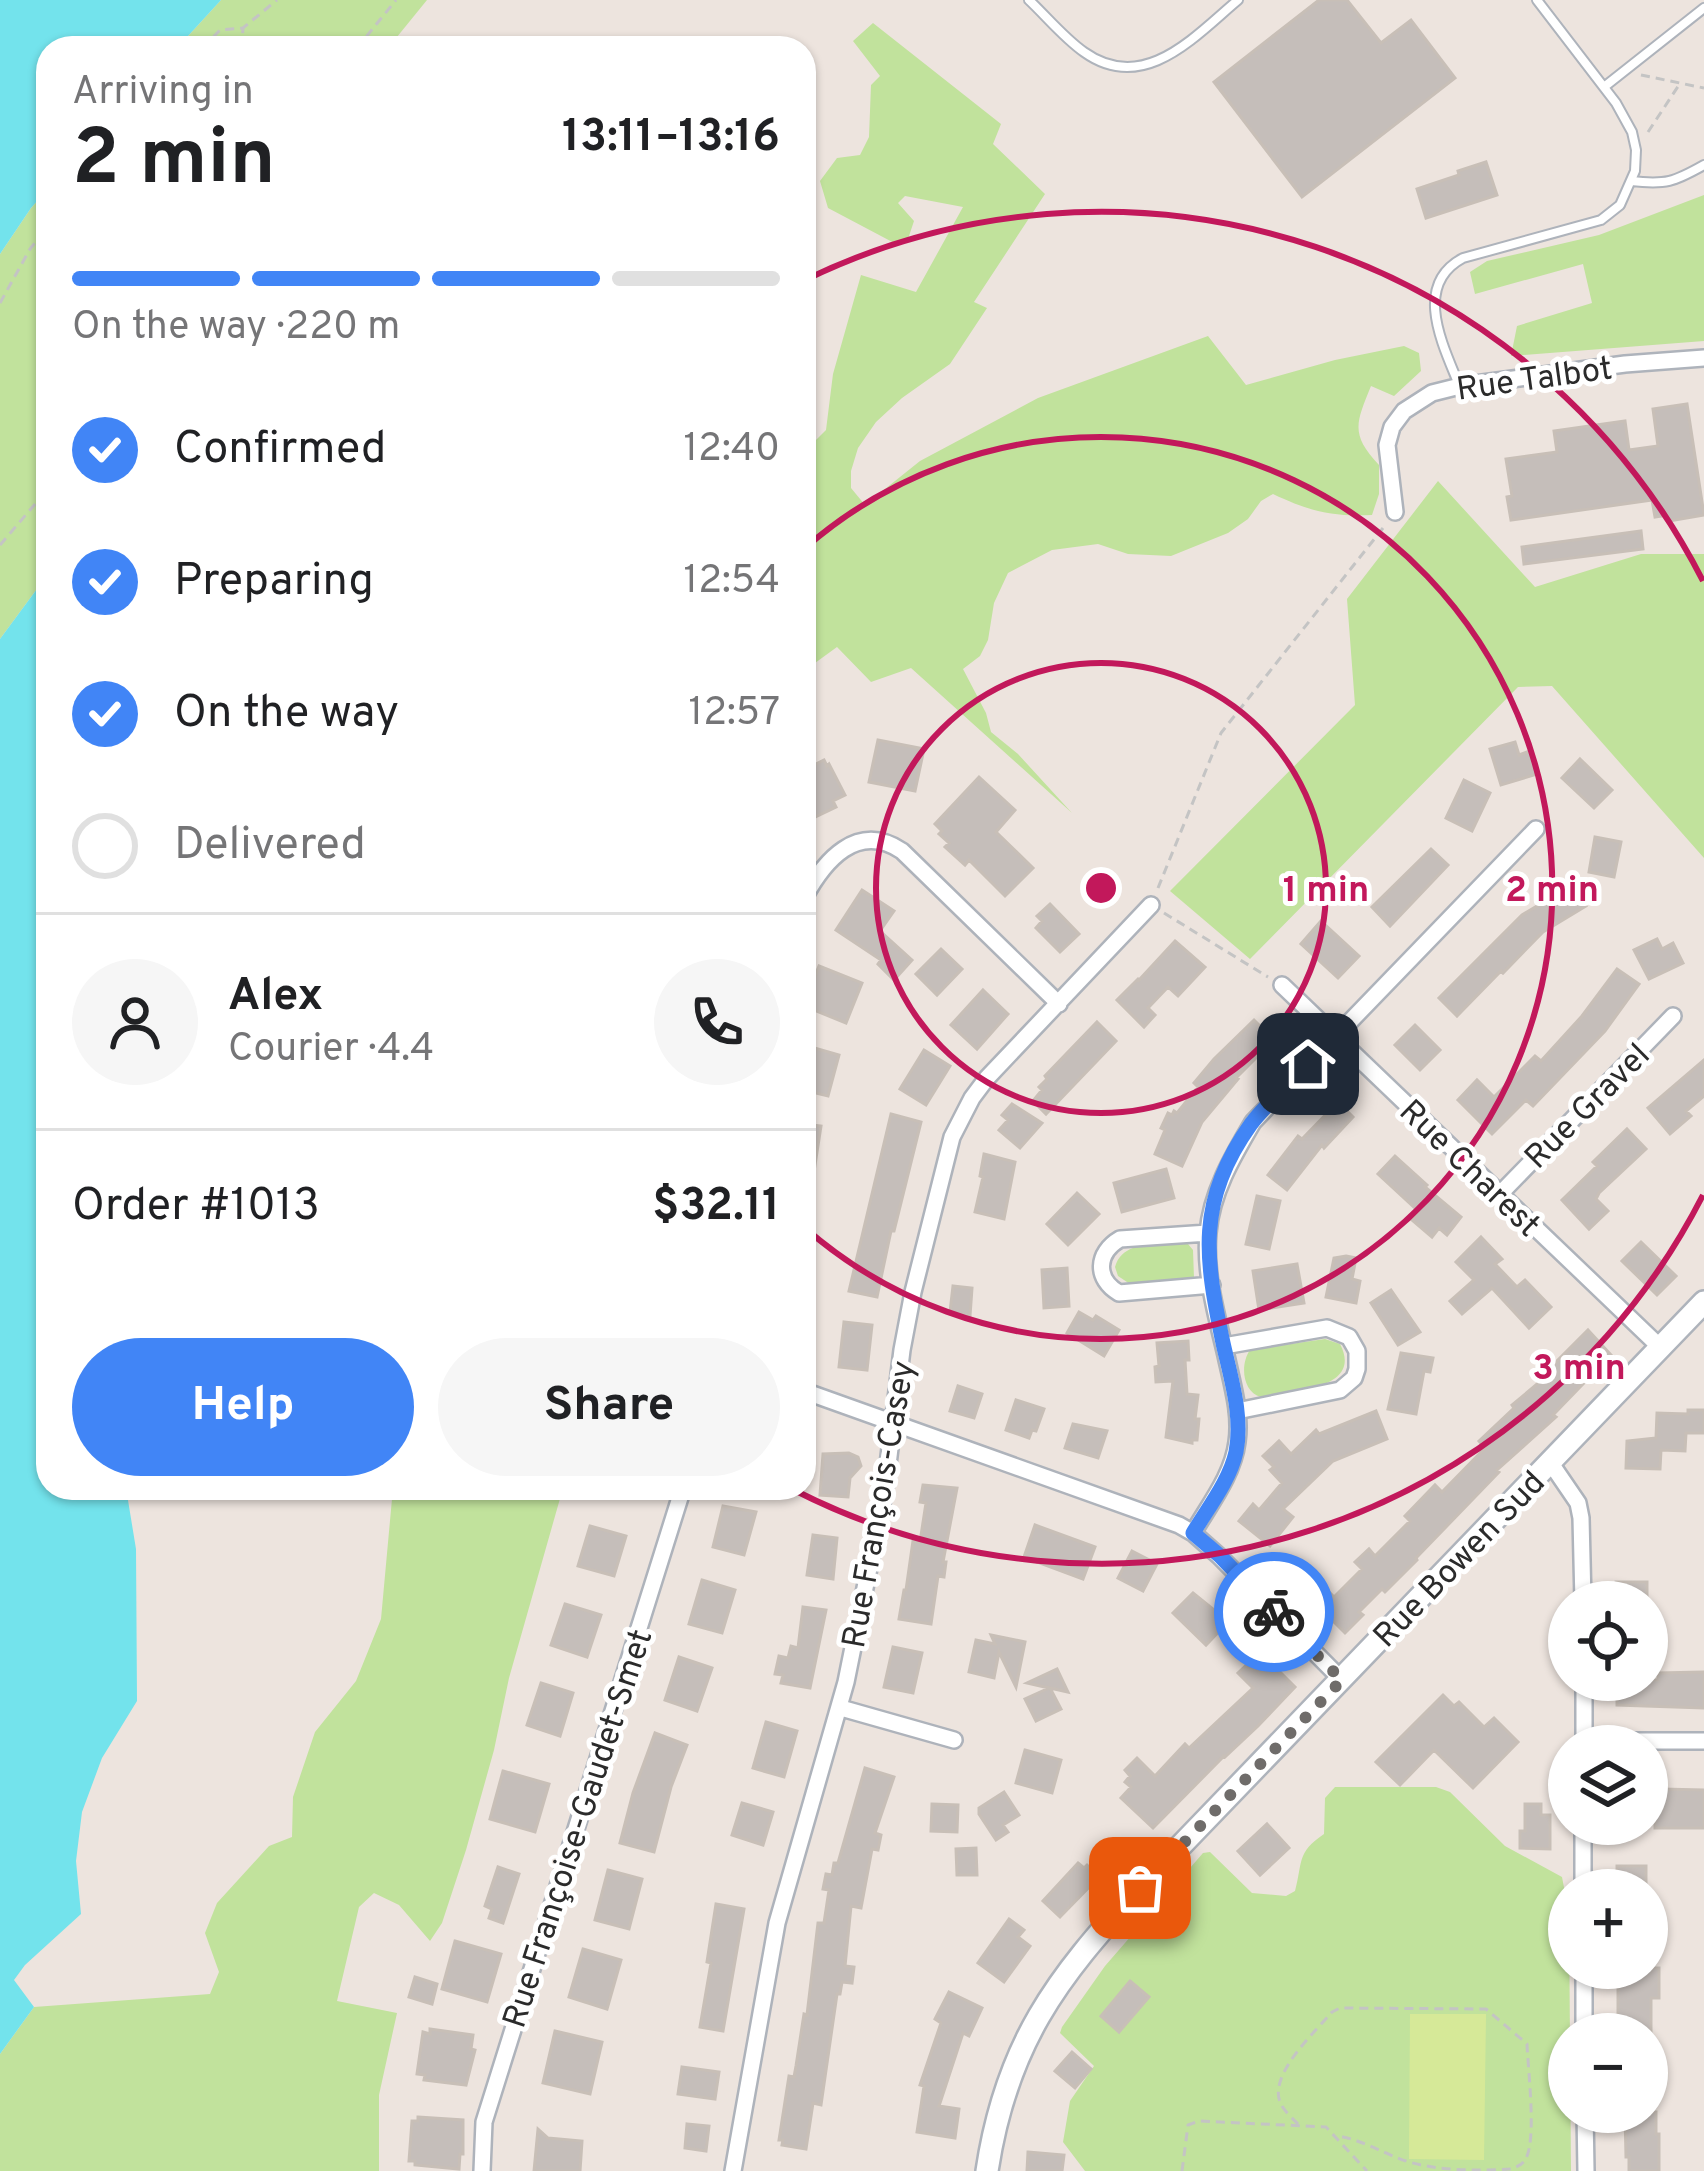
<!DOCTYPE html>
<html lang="en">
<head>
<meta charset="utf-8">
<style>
	body { margin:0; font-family:Overpass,sans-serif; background:#f6f6f6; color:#202124; height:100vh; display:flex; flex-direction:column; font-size:45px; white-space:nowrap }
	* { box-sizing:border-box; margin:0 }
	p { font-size:39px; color:#757577 }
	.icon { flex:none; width:66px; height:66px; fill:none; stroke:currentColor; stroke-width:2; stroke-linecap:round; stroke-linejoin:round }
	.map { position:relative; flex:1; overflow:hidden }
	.sheet { position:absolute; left:36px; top:36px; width:780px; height:1464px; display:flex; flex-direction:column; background:#fff; border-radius:36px; box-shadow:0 3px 9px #0004 }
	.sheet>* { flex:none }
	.fabs { position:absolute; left:1548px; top:1581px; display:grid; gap:24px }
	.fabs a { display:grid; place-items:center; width:120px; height:120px; border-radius:50%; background:#fff; box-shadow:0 3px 9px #0004; font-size:60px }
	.pin { position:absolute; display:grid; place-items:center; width:102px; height:102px; color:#fff; margin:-51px; border-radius:24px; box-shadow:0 6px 18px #0006 }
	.courier { position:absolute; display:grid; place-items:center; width:120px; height:120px; margin:-60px; border:9px solid #4185f6; border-radius:50%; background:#fff; color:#222; box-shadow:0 3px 15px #0007 }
	.summary em { font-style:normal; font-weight:700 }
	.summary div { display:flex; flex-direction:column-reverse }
	.summary { display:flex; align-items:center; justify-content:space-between; height:204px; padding:0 36px }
	h1 { font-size:78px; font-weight:700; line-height:90px }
	.bar { display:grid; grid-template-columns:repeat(4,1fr); gap:18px 12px; align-content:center; height:144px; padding:0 36px }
	.bar i { height:15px; border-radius:9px; background:#e0e0e0 }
	.bar .active { background:#4185f6 }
	.bar p { grid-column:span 4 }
	.line { display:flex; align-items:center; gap:30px; padding:0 36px; border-top:3px solid #e0e0e0 }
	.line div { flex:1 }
	.round { display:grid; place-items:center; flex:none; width:126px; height:126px; border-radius:63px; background:#f6f6f6 }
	ol { padding:0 36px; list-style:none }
	li { display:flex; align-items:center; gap:36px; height:132px }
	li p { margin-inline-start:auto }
	li .icon { padding:12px; border-radius:50%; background:#4185f6; color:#fff; stroke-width:4 }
	li:last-child { color:#757577 }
	li i { width:66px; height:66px; border:6px solid #e0e0e0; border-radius:50% }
	.cta { display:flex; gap:24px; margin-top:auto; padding:24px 36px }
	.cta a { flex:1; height:138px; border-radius:72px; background:#4185f6; color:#fff; font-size:48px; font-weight:700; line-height:138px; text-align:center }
	.cta a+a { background:#f6f6f6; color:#202124 }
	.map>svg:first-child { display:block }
</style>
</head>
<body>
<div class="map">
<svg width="1704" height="2171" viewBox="0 0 1704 2171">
	<rect width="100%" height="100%" fill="#ede4de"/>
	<!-- green -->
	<path fill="#c1e29c" d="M221,0H427L388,48H177Z
		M873,23L1001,124L993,144L1045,194L974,302L987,308L950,364L902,398L876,422L858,448L851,471V488L865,505L920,461L1038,398L1208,336L1246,385L1335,360L1404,346L1419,353L1421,371L1394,396L1371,386C1356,423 1350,434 1379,465V494L1372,515C1331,517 1309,511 1273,494L1261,501L1248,519L1228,533L1171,556L1128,554L1098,544L1052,550L1008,573L994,603L988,640L980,656L963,669L986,713L991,732L1018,754L1072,813L911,668L871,682L837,647L804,671V452L826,430L833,374L861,275L916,292L963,207L905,196L898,203L914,221L907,242L898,245L828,208L820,181L837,158L860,155L869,137L871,85L880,76L853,41Z
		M48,189V574L0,639V254L31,208Z
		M1704,195V341L1511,356L1517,326L1592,303L1583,264L1475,294L1470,272L1487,261L1599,235Z
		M1438,481L1535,587L1641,554H1704V858L1552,686L1518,687L1250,959L1170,891L1355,705L1347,599Z
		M1188,1244L1193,1250L1194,1278L1130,1284L1118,1276L1115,1267C1123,1238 1162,1245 1188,1244Z
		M1325,1339L1340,1344C1364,1390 1291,1391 1261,1397C1242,1392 1240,1364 1250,1350Z
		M393,1488H563L509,1678L494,1750L466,1850L442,1923L430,1941L399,1905L374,1893L359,1907L337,2001L397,2013L379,2095V2171H0V2054L34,2007L210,1994L219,1972L205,1933L217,1903L269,1846L292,1837L293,1797L315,1732L356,1681L381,1619Z
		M1335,1787H1436L1450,1792L1505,1846L1562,1877L1569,1914L1571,2171H1085L1063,2142L1070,2101L1094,2066L1060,2033L1062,2027L1105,1966L1203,1853L1210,1852L1252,1893L1286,1896L1295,1891C1303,1862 1296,1853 1324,1834L1325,1798Z"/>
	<!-- pitch -->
	<path fill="#d6e998" d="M1410,2014H1486L1484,2160L1409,2159Z"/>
	<!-- water -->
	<path fill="#73e3ec" d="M0,0H221L177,48H48V189L31,208L0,254Z
		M48,574V1488H126L136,1549L137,1701L102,1758L82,1812L76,1861L81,1914L25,1965L14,1980L34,2007L0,2054V639Z"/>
	<!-- building -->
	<path fill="#c5beba" stroke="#c8bfb7" stroke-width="3" d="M1319,0H1347L1381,43L1411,20L1455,78L1302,197L1214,82Z
		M1486,162L1497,195L1426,218L1417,189L1459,175L1458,171Z
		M1687,404L1704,515L1669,521L1668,515L1655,517L1652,500L1511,520L1507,497L1512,496L1506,459L1557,452L1554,431L1625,421L1629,450L1658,446L1653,409Z
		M1641,531L1643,549L1524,564L1522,547Z
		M878,740L924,749L915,791L869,782Z
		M1515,742L1519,755L1530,751L1537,774L1501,785L1490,749Z
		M1580,759L1612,790L1594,808L1562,778Z
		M824,760L827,766L829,764L845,795L833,801L836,807L813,818L810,813L804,816V777L813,773L810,767Z
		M979,777L1015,810L996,832L1033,868L1005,896L969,860L965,865L945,847L949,843L939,834L942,831L935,824Z
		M1464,780L1490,793L1472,831L1446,818Z
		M1595,837L1621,842L1614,877L1589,872Z
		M1431,849L1448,865L1390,926L1372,907Z
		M1574,884L1586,906L1543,932L1503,973L1501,971L1457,1016L1439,998L1522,915Z
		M862,890L894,911L880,931L912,960L894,980L878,964L881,960L836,930Z
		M1050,904L1079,934L1060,952L1036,928L1042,921L1037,916Z
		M1321,921L1359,956L1338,978L1301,944Z
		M1657,939L1662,949L1673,943L1683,963L1649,979L1634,950Z
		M1175,941L1205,967L1178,996L1168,987L1148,1008L1155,1015L1144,1027L1117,1000L1138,979L1139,980Z
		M941,949L962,969L937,995L916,974Z
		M819,966L862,983L846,1023L804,1006Z
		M1617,969L1639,984L1605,1031L1533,1106L1526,1100L1492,1134L1458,1100L1477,1080L1494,1097L1535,1056L1541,1061L1582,1016Z
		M983,990L1008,1014L977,1049L951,1025Z
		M1254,1020L1274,1040L1236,1078L1238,1079L1202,1122L1182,1166L1155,1154L1165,1130L1161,1128L1168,1113L1172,1115L1174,1111L1177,1113L1198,1087L1194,1083L1214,1059Z
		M1097,1022L1116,1041L1046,1114L1033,1101L1042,1090L1039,1087L1047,1079L1045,1076Z
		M1415,1025L1440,1050L1420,1070L1395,1045Z
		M804,1045L839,1055L828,1096L804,1090Z
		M924,1050L950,1066L926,1105L900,1089Z
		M1704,1060V1096L1686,1111L1691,1116L1670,1134L1648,1108Z
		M1338,1102L1353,1117L1324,1148L1322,1145L1287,1190L1268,1175L1298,1136L1302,1139Z
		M1012,1104L1042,1123L1020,1148L999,1130L1008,1120L1002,1115Z
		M891,1114L921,1122L894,1231H891L877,1297L849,1291Z
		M804,1124L821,1126L813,1178H804Z
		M1627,1129L1646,1149L1599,1193L1596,1199L1608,1211L1589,1229L1562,1200L1597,1166L1593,1162Z
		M984,1154L1015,1162L1004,1219L975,1212L983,1177L980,1176Z
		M1395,1156L1427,1185L1425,1187L1461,1217L1447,1235L1439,1228L1432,1237L1412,1220L1418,1211L1378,1174Z
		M1166,1169L1174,1198L1122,1212L1114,1183Z
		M1077,1193L1099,1214L1068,1245L1047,1224Z
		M1257,1196L1280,1201L1269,1249L1246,1244Z
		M1481,1237L1502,1259L1495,1264L1517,1287L1525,1280L1551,1307L1529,1328L1492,1288L1462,1314L1450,1301L1474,1280L1456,1262Z
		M1641,1242L1676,1276L1657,1295L1622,1261Z
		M1346,1256L1356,1258L1352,1279L1360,1281L1356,1303L1326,1297L1334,1258Z
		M1297,1264L1304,1303L1259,1310L1253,1271Z
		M1067,1268L1069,1306L1044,1308L1042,1270Z
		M953,1286L972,1288L970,1316L950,1312Z
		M1391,1290L1420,1332L1398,1345L1371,1303Z
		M1079,1312L1093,1320L1096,1316L1119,1330L1104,1356L1067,1333Z
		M844,1322L872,1325L867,1370L839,1367Z
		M1588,1330L1611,1355L1553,1415L1556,1417L1497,1470L1499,1472L1416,1558L1417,1560L1385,1592L1382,1589L1359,1612L1363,1615L1345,1633L1318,1606L1330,1593L1334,1597L1362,1569L1355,1562L1369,1549L1375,1556L1410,1521L1405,1516L1435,1485L1442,1492L1485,1448L1479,1441L1514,1408L1512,1405L1542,1380L1540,1378Z
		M1188,1341L1189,1360H1185L1187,1394L1198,1395L1195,1419H1199L1197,1440H1192V1443L1166,1437L1173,1381L1156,1382L1155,1367L1159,1366L1157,1343Z
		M1401,1353L1433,1358L1430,1372L1424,1371L1416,1414L1388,1409Z
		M958,1386L982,1394L974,1418L950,1411Z
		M1016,1400L1044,1409L1036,1431L1032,1430L1029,1438L1006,1430Z
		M1688,1410H1704V1433H1686L1685,1451L1661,1450L1660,1469L1626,1468L1627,1441L1656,1438L1657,1413L1688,1414Z
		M1376,1411L1387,1439L1333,1461L1283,1509L1293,1517L1270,1546L1239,1521L1253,1504L1259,1510L1282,1483L1270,1470L1274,1467L1263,1456L1279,1441L1291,1454L1316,1430L1319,1434Z
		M1073,1424L1107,1431L1098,1458L1065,1448Z
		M849,1453L858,1457L861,1466L850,1478L848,1497L820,1495L823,1454Z
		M923,1485L957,1488L943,1562H946L944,1577L938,1576L931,1624L899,1619L904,1590H906L913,1541L920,1542L926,1503L920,1502Z
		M723,1506L756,1512L744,1555L713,1547Z
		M1035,1525L1095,1547L1083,1579L1024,1557Z
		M590,1526L626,1536L614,1576L578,1566Z
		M813,1535L837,1538L833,1579L807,1575Z
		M1132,1551L1157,1564L1143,1591L1118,1578Z
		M702,1580L735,1590L722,1633L689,1624Z
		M1616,1582H1647V1602H1616Z
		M1193,1593L1218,1613L1215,1616L1225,1625L1206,1645L1173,1613Z
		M565,1604L601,1615L587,1657L551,1645Z
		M803,1607L826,1610L810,1688L781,1683L783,1675L775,1674L779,1656L788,1658L791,1646L798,1648Z
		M991,1635L1025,1642L1016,1687L999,1652L994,1678L969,1672L976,1640L995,1644Z
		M893,1647L922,1653L913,1693L884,1687Z
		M1260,1652L1295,1687L1258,1726L1225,1757L1224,1756L1153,1828L1121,1798L1131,1787L1125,1782L1130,1776L1125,1770L1137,1758L1155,1776L1185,1744L1189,1748L1253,1688L1238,1673Z
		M679,1657L712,1668L697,1711L665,1700Z
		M1057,1669L1068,1692L1050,1688L1061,1709L1036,1721L1025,1699L1049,1688L1027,1683Z
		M1704,1672V1708L1617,1705V1680H1658V1673Z
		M541,1683L573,1693L560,1736L527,1725Z
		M1443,1695L1454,1706L1459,1702L1484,1727L1494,1718L1518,1742L1473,1788L1434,1750L1400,1785L1376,1762Z
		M766,1722L797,1731L784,1777L753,1768Z
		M655,1733L687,1745L671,1787L654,1852L620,1843L633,1793Z
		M1025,1750L1061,1760L1052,1793L1016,1783Z
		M865,1768L894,1777L875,1833L881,1835L878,1850L872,1849L861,1908L851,1906L845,1966L854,1967L852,1983L842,1982L840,1994H837L821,2105L813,2103L806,2149L782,2145L783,2140H779L789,2076L794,2077L796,2066L804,2014L807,2015L818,1923H824L829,1890L823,1889L826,1874L832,1875L834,1863H838Z
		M503,1771L549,1784L535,1832L490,1819Z
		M1661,1789L1704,1790V1828H1655V1810L1661,1811Z
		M1004,1792L1019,1815L1003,1825L1008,1832L996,1840L979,1814V1808Z
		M742,1803L773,1812L763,1845L732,1835Z
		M932,1804L958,1805L957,1832L931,1831Z
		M1525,1804H1541V1815H1550V1849L1520,1848V1831H1525Z
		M1267,1824L1289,1848L1260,1875L1238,1851Z
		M976,1848L977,1875H957L956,1849Z
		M1078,1863L1084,1868L1087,1865L1099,1877L1060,1917L1043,1901Z
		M1617,1866H1646V1890H1617Z
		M498,1867L519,1874L503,1923L489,1918L492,1909L485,1906Z
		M608,1870L642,1879L629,1929L595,1920Z
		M716,1904L744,1909L723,2031L700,2027L711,1963L707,1962Z
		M1009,1919L1024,1930L1018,1937L1030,1946L1004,1982L978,1963Z
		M455,1941L501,1954L487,2002L442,1989Z
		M583,1949L621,1960L607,2009L569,1997Z
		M1618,1968H1659V1998H1651V2034H1618Z
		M415,1977L437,1984L432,2004L409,1997Z
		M1130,1981L1149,1997L1119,2032L1101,2016Z
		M949,1992L982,2008L969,2036L963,2033L939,2106L959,2109L955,2138L917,2132L924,2086L920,2085L941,2023L935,2019Z
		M430,2029L473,2035L471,2049L475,2050L466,2085L424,2080L425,2075L417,2074L423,2032L430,2034Z
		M555,2031L602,2042L590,2094L543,2083Z
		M1072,2052L1091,2069L1075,2088L1055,2071Z
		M682,2067L719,2072L715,2099L678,2094Z
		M1625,2112H1656V2134H1659V2171H1629V2157H1626Z
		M418,2117L463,2120V2154H460L459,2169L415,2165V2161H409L412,2121H418Z
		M687,2124L709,2126L706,2151L685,2148Z
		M538,2129L548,2138L582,2141L580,2171H534Z
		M1028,2152L1064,2155L1062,2171H1027Z"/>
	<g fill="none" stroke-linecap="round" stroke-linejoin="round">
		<!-- lane casing -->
		<g stroke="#aeb3bb" stroke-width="12">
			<path id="lane" d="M1029,0C1047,17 1064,38 1084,52C1144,95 1195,36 1238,0
				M1604,87L1704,8
				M1631,181C1666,185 1674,182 1704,165
				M1459,385C1443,345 1412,285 1463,258L1601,220L1620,205L1635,171L1636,150L1632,132L1616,103L1537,0"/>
		</g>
		<!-- street casing -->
		<g stroke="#aeb3bb" stroke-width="20">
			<path id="street" d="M1395,512L1387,445L1392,427L1404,411L1432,393L1460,386L1625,364L1704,358
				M804,898C824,861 857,821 902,851L1059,1004
				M1282,985L1661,1348
				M1499,1195L1673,1016
				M1208,1233L1120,1239C1096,1253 1095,1279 1119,1293L1212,1285
				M1224,1346L1327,1328L1349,1337L1357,1351V1369L1354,1378L1340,1390L1237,1411
				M804,1391L1179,1525L1193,1533L1219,1556L1342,1680
				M1550,1462L1578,1503L1581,1518L1583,1602
				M1193,1533C1209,1505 1233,1475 1237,1442C1241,1415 1233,1387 1227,1360C1218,1320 1204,1275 1208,1233C1211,1193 1233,1156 1253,1122L1536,829
				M841,1708L954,1740
				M1584,1741H1704
				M1584,1746V1680
				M1583,1824V1890
				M1584,1968V2034
				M1585,2112L1586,2171
				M482,2171L484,2122L683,1488
				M733,2171L777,1923L846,1682L885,1489L902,1350L913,1292L952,1137L972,1098L987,1078L1151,905"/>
		</g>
		<!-- secondary casing -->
		<g stroke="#aeb3bb" stroke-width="26">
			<path id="secondary" d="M987,2171C1006,2045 1056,1978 1140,1888L1704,1302"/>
		</g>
		<!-- path -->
		<path stroke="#c4c4c4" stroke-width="3" stroke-dasharray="9 6" stroke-linecap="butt" d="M203,48L220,30L243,28L277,0
			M241,48L243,29
			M357,48L396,0
			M1641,75L1704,88
			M1648,132L1679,85
			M0,303L30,249L48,226
			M0,545L48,489
			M1158,888L1221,733L1383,528
			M1164,913L1268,977
			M1298,2124C1292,2118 1283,2110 1280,2102C1269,2074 1315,2032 1332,2012L1340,2008L1486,2009L1527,2044C1528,2069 1536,2134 1527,2156C1524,2164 1520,2165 1512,2169C1480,2171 1440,2171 1409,2162C1384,2154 1363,2140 1338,2136
			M1182,2171L1188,2125L1199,2121L1326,2127L1367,2171"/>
		<!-- lane -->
		<use href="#lane" stroke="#fff" stroke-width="8"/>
		<!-- street -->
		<use href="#street" stroke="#fff" stroke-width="15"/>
		<!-- secondary -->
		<use href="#secondary" stroke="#fff" stroke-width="21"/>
	</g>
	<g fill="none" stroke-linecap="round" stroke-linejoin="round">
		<!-- done -->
		<path stroke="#6f6c6a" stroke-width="12" stroke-dasharray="0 21.6" d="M1140,1888L1342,1680L1274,1612"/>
		<!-- route -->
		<path stroke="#4185f6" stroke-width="15" d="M1274,1612L1220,1556L1193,1533C1208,1508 1230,1480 1236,1452C1243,1416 1231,1379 1223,1343C1205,1258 1196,1201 1251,1124C1267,1103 1290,1084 1308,1064"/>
	</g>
	<!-- distance rings -->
	<g fill="none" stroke="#c2185b" stroke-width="6">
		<circle cx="1101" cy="888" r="225"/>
		<path d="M805 548A451 451 0 1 1 805 1228"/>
		<path d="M1703 1195A676 676 0 0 1 794 1490M805 280A676 676 0 0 1 1703 581"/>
	</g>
	<g text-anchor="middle" stroke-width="10" stroke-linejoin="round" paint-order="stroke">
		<!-- street labels -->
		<g font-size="33" fill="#2b2b2b" stroke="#fff">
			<text transform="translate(1534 377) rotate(-8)" y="12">Rue Talbot</text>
			<text transform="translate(1586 1105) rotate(-45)" y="12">Rue Gravel</text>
			<text transform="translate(1471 1167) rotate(44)" y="12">Rue Charest</text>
			<text transform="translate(877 1504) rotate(-80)" y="12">Rue François-Casey</text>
			<text transform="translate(1458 1558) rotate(-46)" y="12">Rue Bowen Sud</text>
			<text transform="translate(576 1828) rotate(-72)" y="12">Rue Françoise-Gaudet-Smet</text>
		</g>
	</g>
	<circle cx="1101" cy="888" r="18" fill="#c2185b" stroke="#fff" stroke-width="6"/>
	<g font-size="36" text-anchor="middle" font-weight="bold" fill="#c2185b" stroke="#fff" stroke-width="10" stroke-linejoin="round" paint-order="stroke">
		<text x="1326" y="901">1 min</text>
		<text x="1552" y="901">2 min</text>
		<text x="1579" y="1379">3 min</text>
	</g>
</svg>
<div class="fabs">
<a><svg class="icon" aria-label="locate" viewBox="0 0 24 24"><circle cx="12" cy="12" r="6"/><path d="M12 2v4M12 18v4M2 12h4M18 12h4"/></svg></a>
<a><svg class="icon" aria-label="layers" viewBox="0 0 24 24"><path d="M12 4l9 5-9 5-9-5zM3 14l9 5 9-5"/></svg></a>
<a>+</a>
<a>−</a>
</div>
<div class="pin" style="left:1140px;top:1888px;background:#ea580c"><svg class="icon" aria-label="bag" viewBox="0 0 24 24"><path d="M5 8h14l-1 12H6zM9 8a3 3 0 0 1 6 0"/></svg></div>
<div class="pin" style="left:1308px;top:1064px;background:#1f2937"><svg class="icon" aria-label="home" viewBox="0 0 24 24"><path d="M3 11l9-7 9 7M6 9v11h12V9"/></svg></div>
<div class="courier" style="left:1274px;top:1612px"><svg class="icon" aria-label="bike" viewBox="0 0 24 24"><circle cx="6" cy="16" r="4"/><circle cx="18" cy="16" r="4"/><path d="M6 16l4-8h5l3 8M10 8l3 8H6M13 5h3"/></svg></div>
<section class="sheet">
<div class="summary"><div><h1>2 min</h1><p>Arriving in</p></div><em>13:11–13:16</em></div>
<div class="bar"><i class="active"></i><i class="active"></i><i class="active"></i><i></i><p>On the way · 220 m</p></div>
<ol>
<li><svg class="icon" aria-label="check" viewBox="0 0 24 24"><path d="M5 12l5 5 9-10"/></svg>Confirmed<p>12:40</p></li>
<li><svg class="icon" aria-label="check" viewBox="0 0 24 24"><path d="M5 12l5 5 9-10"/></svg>Preparing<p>12:54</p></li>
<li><svg class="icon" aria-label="check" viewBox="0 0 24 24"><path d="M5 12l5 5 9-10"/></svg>On the way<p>12:57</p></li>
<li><i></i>Delivered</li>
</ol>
<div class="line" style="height:216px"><a class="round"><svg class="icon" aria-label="person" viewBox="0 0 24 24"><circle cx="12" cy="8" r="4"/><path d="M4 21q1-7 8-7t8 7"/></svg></a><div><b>Alex</b><p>Courier · 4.4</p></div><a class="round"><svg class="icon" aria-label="phone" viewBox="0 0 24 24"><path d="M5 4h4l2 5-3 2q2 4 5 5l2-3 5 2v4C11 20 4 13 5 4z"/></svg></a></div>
<div class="line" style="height:156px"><div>Order #1013</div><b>$32.11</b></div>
<div class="cta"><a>Help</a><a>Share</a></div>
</section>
</div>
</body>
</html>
